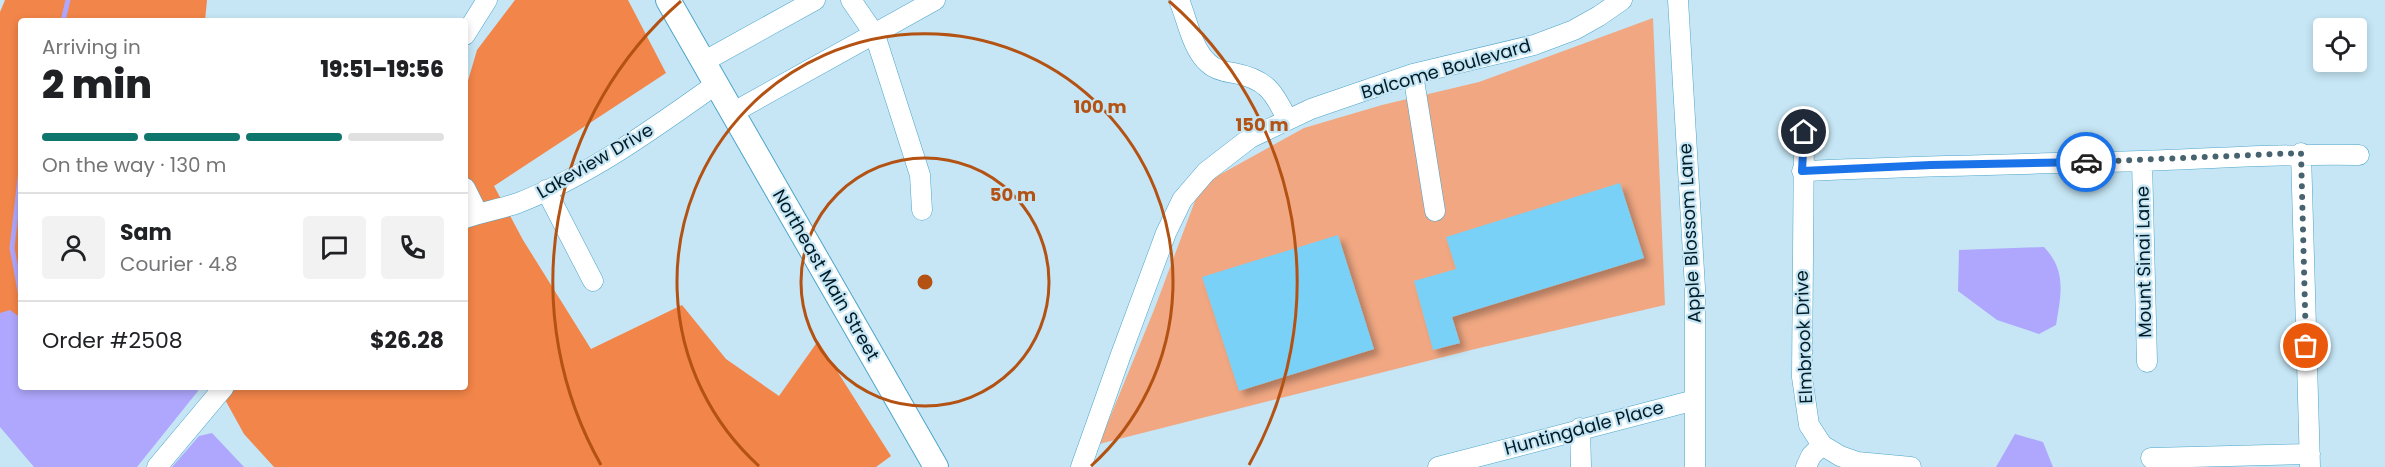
<!DOCTYPE html>
<html lang="en">
<head>
<meta charset="utf-8">
<style>
	body { margin:0; font-family:Poppins,sans-serif; background:#f2f2f2; color:#202124; height:100vh; display:flex; flex-direction:column; font-size:22px; white-space:nowrap }
	* { box-sizing:border-box; margin:0 }
	p { font-size:20px; color:#757577 }
	.icon { flex:none; width:33px; height:33px; fill:none; stroke:currentColor; stroke-width:2; stroke-linecap:round; stroke-linejoin:round }
	.map { position:relative; flex:1; overflow:hidden }
	.panel { position:absolute; left:18px; top:18px; width:450px; height:372px; display:flex; flex-direction:column; background:#fff; border-radius:6px; box-shadow:0 3px 9px #0003 }
	.panel>* { flex:none }
	.controls { position:absolute; left:2313px; top:18px; display:grid; gap:12px }
	.controls a { display:grid; place-items:center; width:54px; height:54px; border-radius:6px; background:#fff; box-shadow:0 3px 9px #0003; font-size:30px }
	.pin { position:absolute; display:grid; place-items:center; width:51px; height:51px; color:#fff; margin:-26px; border:3px solid #fff; border-radius:50%; box-shadow:0 2px 6px #0007 }
	.courier { position:absolute; display:grid; place-items:center; width:60px; height:60px; margin:-30px; border:4px solid #1a73e8; border-radius:50%; background:#fff; color:#222; box-shadow:0 2px 8px #0007 }
	.overview em { font-style:normal; font-weight:800 }
	.overview div { display:flex; flex-direction:column-reverse }
	.overview { display:flex; align-items:center; justify-content:space-between; height:102px; padding:0 24px }
	h1 { font-size:39px; font-weight:800; line-height:45px }
	.bar { display:grid; grid-template-columns:repeat(4,1fr); gap:9px 6px; align-content:center; height:72px; padding:0 24px }
	.bar i { height:8px; border-radius:4px; background:#e0e0e0 }
	.bar .on { background:#0f766e }
	.bar p { grid-column:span 4 }
	.line { display:flex; align-items:center; gap:15px; padding:0 24px; border-top:2px solid #e0e0e0 }
	.line div { flex:1 }
	.round { display:grid; place-items:center; flex:none; width:63px; height:63px; border-radius:6px; background:#f2f2f2 }
	.map>svg:first-child { display:block }
</style>
</head>
<body>
<div class="map">
<svg width="2385" height="467" viewBox="0 0 2385 467">
	<defs>
		<filter id="shadow"><feDropShadow dx="5.5" dy="5.5" stdDeviation="3" flood-color="#0004"/></filter>
	</defs>
	<rect width="100%" height="100%" fill="#c6e6f5"/>
	<!-- green -->
	<path fill="#f0a782" d="M1653,18L1665,305L1475,349L1099,444L1154,310L1201,185L1304,128L1382,105L1479,82Z"/>
	<!-- forest -->
	<path fill="#f28549" d="M5,0H207L205,21H21V317L0,343V12Z
		M515,0H628L666,73L494,186L523,240L591,349L682,305L726,359L779,396L818,341L891,456L876,467H274L244,434L218,387H465V91L477,50Z"/>
	<!-- water -->
	<path fill="#afa7fd" d="M2044,247C2067,271 2061,295 2056,325L2039,334L1997,320L1958,291L1959,250Z
		M10,310L21,318V387H198V391L137,467H34L0,427V313Z
		M212,433L244,467H172L199,436Z
		M2015,434L2043,442L2053,467H1996Z"/>
	<g fill="none" stroke-linecap="round" stroke-linejoin="round">
		<!-- stream -->
		<path stroke="#afa7fd" stroke-width="5" d="M63,21L68,0
			M21,170L12,248L21,296"/>
	</g>
	<!-- building -->
	<path fill="#7ad1f7" filter="url(#shadow)" d="M1620,183L1644,258L1452,317L1460,343L1433,350L1414,281L1456,269L1446,237Z
		M1338,235L1374,349L1239,391L1202,277Z"/>
	<g fill="none" stroke-linecap="round" stroke-linejoin="round">
		<!-- minor casing -->
		<g stroke="#4ca5c9" stroke-width="21">
			<path id="minor" d="M851,0L875,35L920,175L922,210
				M1179,0C1187,19 1192,49 1208,63C1215,70 1226,72 1234,73C1266,79 1274,92 1287,119
				M1678,0L1695,288V467
				M465,35L487,0
				M703,62L815,0
				M1413,74L1435,211
				M732,113L935,0
				M1804,132L1802,377L1809,425L1822,445L1840,456L1857,462L1911,467
				M2301,153L2310,467
				M2142,161L2147,362
				M1802,171C1915,166 2027,164 2140,161C2213,159 2286,153 2359,155
				M465,188L478,214
				M546,190L593,281
				M465,218C482,212 501,209 518,203C590,175 653,129 715,85
				M1580,428L1581,467
				M2151,458L2310,454
				M157,467L224,387
				M1081,467L1120,357L1166,233L1182,200L1206,172L1250,138L1311,109L1413,74L1534,45L1574,30L1599,16L1622,0
				M1438,467L1695,400
				M1806,467L1811,456L1822,445"/>
		</g>
		<!-- major casing -->
		<g stroke="#4ca5c9" stroke-width="26">
			<path id="major" d="M668,0L936,467"/>
		</g>
		<!-- minor -->
		<use href="#minor" stroke="#fff" stroke-width="20"/>
		<!-- major -->
		<use href="#major" stroke="#fff" stroke-width="24"/>
	</g>
	<g fill="none" stroke-linecap="round" stroke-linejoin="round">
		<!-- done -->
		<path stroke="#46636f" stroke-width="6" stroke-dasharray="0 10.8" d="M2086,162L2301,153L2306,346"/>
		<!-- route -->
		<path stroke="#1a73e8" stroke-width="8" d="M1804,132L1802,171L1931,165L2086,162"/>
	</g>
	<!-- distance rings -->
	<g fill="none" stroke="#b35212" stroke-width="3">
		<circle cx="925" cy="282" r="124"/>
		<path d="M759 466A248 248 0 1 1 1091 466"/>
		<path d="M601 465A372 372 0 0 1 681 1M1169 1A372 372 0 0 1 1249 465"/>
	</g>
	<g text-anchor="middle" stroke-width="4.5" stroke-linejoin="round" paint-order="stroke">
		<!-- street labels -->
		<g font-size="18" fill="#011c27" stroke="#c6e6f5">
			<text transform="translate(1446 69) rotate(-16)" y="6">Balcome Boulevard</text>
			<text transform="translate(595 161) rotate(-30)" y="6">Lakeview Drive</text>
			<text transform="translate(1690 233) rotate(-93)" y="6">Apple Blossom Lane</text>
			<text transform="translate(2144 262) rotate(-91)" y="6">Mount Sinai Lane</text>
			<text transform="translate(826 275) rotate(60)" y="6">Northeast Main Street</text>
			<text transform="translate(1804 337) rotate(-92)" y="6">Elmbrook Drive</text>
			<text transform="translate(1584 428) rotate(-15)" y="6">Huntingdale Place</text>
		</g>
	</g>
	<circle cx="925" cy="282" r="9" fill="#b35212" stroke="#c6e6f5" stroke-width="3"/>
	<g font-size="18" text-anchor="middle" font-weight="bold" fill="#b35212" stroke="#c6e6f5" stroke-width="4.5" stroke-linejoin="round" paint-order="stroke">
		<text x="1100" y="113">100 m</text>
		<text x="1262" y="131">150 m</text>
		<text x="1013" y="201">50 m</text>
	</g>
</svg>
<div class="controls">
<a><svg class="icon" aria-label="locate" viewBox="0 0 24 24"><circle cx="12" cy="12" r="6"/><path d="M12 2v4M12 18v4M2 12h4M18 12h4"/></svg></a>
</div>
<div class="pin" style="left:2306px;top:346px;background:#ea580c"><svg class="icon" aria-label="bag" viewBox="0 0 24 24"><path d="M5 8h14l-1 12H6zM9 8a3 3 0 0 1 6 0"/></svg></div>
<div class="pin" style="left:1804px;top:132px;background:#1f2937"><svg class="icon" aria-label="home" viewBox="0 0 24 24"><path d="M3 11l9-7 9 7M6 9v11h12V9"/></svg></div>
<div class="courier" style="left:2086px;top:162px"><svg class="icon" aria-label="car" viewBox="0 0 24 24"><path d="M5 17H2v-5l4-1 3-4h7l3 4 3 1v5h-3M9 17h6M6 11h13"/><circle cx="7" cy="17" r="2"/><circle cx="17" cy="17" r="2"/></svg></div>
<section class="panel">
<div class="overview"><div><h1>2 min</h1><p>Arriving in</p></div><em>19:51–19:56</em></div>
<div class="bar"><i class="on"></i><i class="on"></i><i class="on"></i><i></i><p>On the way · 130 m</p></div>
<div class="line" style="height:108px"><a class="round"><svg class="icon" aria-label="person" viewBox="0 0 24 24"><circle cx="12" cy="8" r="4"/><path d="M4 21q1-7 8-7t8 7"/></svg></a><div><b>Sam</b><p>Courier · 4.8</p></div><a class="round"><svg class="icon" aria-label="chat" viewBox="0 0 24 24"><path d="M4 5h16v11H9l-5 4z"/></svg></a><a class="round"><svg class="icon" aria-label="phone" viewBox="0 0 24 24"><path d="M5 4h4l2 5-3 2q2 4 5 5l2-3 5 2v4C11 20 4 13 5 4z"/></svg></a></div>
<div class="line" style="height:78px"><div>Order #2508</div><b>$26.28</b></div>
</section>
</div>
</body>
</html>
